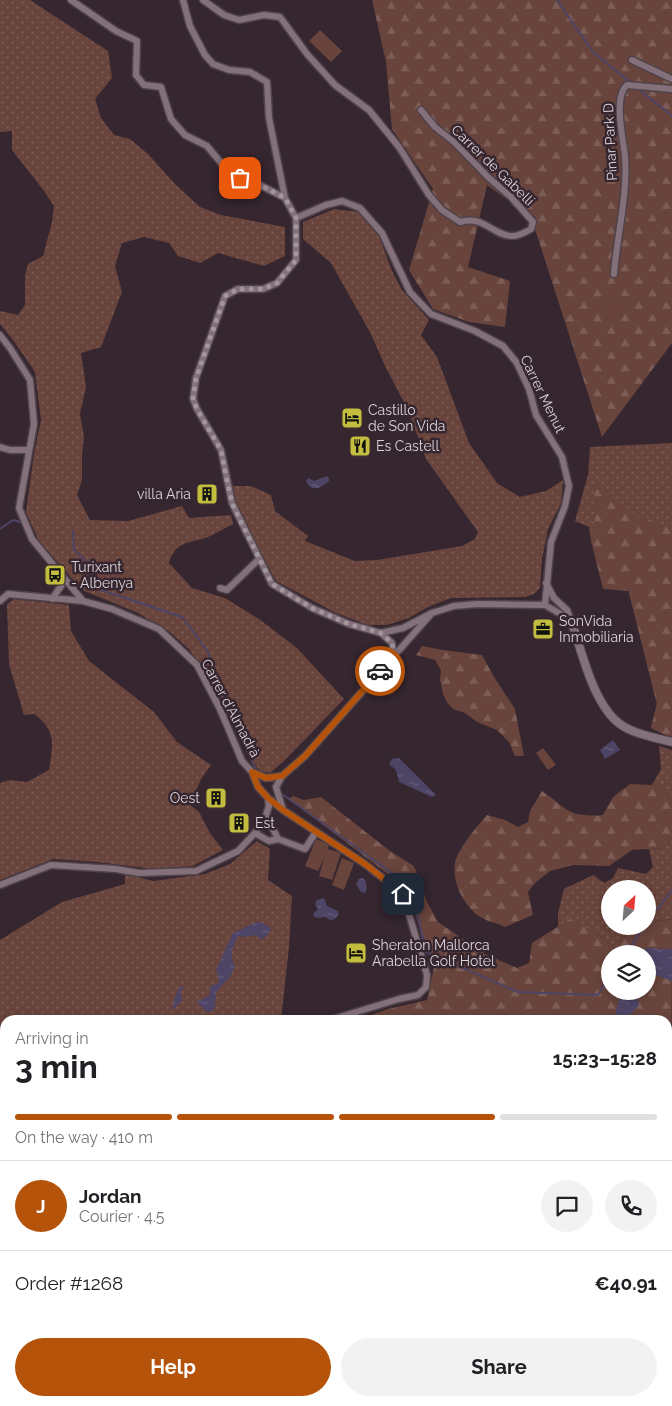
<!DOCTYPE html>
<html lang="en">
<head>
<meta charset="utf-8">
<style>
	body { margin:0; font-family:Raleway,sans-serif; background:#f2f2f2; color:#202124; height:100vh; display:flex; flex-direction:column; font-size:19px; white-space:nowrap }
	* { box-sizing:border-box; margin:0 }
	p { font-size:16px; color:#757577 }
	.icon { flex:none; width:28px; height:28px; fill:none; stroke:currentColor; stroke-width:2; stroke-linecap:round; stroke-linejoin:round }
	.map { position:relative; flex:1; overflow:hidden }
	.panel { position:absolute; left:0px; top:1015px; width:672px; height:391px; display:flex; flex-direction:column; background:#fff; border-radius:15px 15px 0 0; box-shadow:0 2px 8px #0003 }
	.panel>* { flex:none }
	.needle { width:32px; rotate:26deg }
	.fabs { position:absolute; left:601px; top:880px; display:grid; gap:10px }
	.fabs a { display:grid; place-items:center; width:55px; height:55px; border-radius:50%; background:#fff; box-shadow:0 2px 8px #0003; font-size:25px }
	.pin { position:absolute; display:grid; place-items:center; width:42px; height:42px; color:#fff; margin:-21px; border-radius:10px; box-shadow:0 2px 8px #0006 }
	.courier { position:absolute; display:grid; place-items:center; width:50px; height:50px; margin:-25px; border:4px solid #b45309; border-radius:50%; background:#fff; color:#222; box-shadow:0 1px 6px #0007 }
	.headline em { font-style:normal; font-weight:700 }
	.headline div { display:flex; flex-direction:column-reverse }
	.headline { display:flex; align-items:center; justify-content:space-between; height:85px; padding:0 15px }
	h1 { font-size:32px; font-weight:700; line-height:38px }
	.bar { display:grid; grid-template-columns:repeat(4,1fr); gap:8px 5px; align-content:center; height:60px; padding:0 15px }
	.bar i { height:6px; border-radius:4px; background:#e0e0e0 }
	.bar .selected { background:#b45309 }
	.bar p { grid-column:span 4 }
	.line { display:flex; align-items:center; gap:12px; padding:0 15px; border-top:1px solid #e0e0e0 }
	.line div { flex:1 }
	.round { display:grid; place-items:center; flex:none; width:52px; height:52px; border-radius:26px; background:#f2f2f2 }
	.primary-button { display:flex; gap:10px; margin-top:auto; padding:10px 15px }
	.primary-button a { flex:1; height:58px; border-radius:30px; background:#b45309; color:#fff; font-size:20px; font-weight:700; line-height:58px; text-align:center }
	.primary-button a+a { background:#f2f2f2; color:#202124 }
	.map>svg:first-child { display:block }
</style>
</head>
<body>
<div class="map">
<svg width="672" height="1406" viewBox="0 0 672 1406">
	<defs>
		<pattern id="grass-dots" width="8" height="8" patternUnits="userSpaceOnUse" patternTransform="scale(1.25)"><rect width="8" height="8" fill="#68443c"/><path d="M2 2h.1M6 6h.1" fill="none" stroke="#7d5e57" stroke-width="1.8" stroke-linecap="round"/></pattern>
		<pattern id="forest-firs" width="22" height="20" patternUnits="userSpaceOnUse" patternTransform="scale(1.25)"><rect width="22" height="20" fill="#68443c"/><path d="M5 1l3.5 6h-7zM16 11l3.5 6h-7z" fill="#7d5e57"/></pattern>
		<pattern id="water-ripples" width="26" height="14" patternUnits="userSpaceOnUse" patternTransform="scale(1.25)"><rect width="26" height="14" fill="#4d4466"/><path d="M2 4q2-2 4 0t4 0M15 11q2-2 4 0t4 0" fill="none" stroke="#665e7b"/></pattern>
	</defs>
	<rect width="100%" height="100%" fill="#36262f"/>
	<!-- grass -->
	<path fill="url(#grass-dots)" d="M0,0H30L108,51L112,78L95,99L101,118L114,135L130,139L148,154L175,184L200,207L221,215L285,227V256L264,266L218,253L200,263L178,256L169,243L144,237L122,243L115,266L122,292L101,347L81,353L86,387L80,414L84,437L82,455V480L77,495L90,520L128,521L182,506L189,518L231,515L233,524C225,528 217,533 208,537C190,544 175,540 169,563L192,588L225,598L259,619L297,648L344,699L284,761L270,773L260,771L249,757L218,690L189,649L170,632L138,613L82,590L39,541L26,512L34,454L41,420L35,372L13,340L0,324V311L18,315L25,305V276L28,264L43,256L52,222L54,206L44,191L12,150V131L0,132Z
		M334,209L359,212L379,236L392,271L402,290L429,320L421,335L437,357L469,443L497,483L520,497L546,491L563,480L561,503L548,529L542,559L540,588L534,594L525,597L451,598L428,607L409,618L387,625H368L336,613L276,581L235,503L232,486H251L271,495L275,511L308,536L305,541L355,561L377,560L462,546L475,539L478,532L426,459L408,410L385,366L371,334L331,263L303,239V222Z
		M672,443V738L651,728L657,704L614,534L591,541L589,527L575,521L588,475L590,447Z
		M14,599L69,605L71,631L89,661L154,712L177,742L211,765L201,779L190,805L199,812L210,833L223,850L193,866L154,869L97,862L53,859L0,880V783L10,780L27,782L49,770C53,744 57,731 34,714L24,715L9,664L7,604Z
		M659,746L672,750V803L665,790L652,785L661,769Z
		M672,837V919L648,922V889H610V926H640L613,945L591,930L558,927V913L564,889L593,875L604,883L613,878L618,868L646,874L653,867L649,849L664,848Z
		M257,841L270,849L268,880L292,896L289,947L281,1020H5V1152L0,1153V940L62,902L125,884V874L153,881L205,874L230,864Z
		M672,1231V1406H298V1401H668V1232Z"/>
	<!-- forest -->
	<path fill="url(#forest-firs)" fill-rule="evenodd" d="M372,0H672V343L602,437L536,232L515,205L487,185L468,267L510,281L505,327L469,322L433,309L409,270L433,189L392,129L386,62Z
		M594,481L608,490L633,513L672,528V738L651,728L657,704L629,591L603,589L591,541L595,518Z
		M422,646L443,650L482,655L494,677L515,709L524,756H515L509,742L497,730L477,722L465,713L453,709L447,702L443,694L440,680L441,670L435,660L416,655Z
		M630,784L652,785L665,790L672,803V837L664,848L632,850L609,866L573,865L550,871L535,883L528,892L533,915L505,927C497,923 485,921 477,915C463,903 452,882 455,863C458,849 477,826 487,815L505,820L518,827L528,822L530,811L542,791C551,797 563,808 571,812C581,816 593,816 603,815L613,797Z
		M293,796L304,800L321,797L390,851L414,866L427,902L438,922L485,954L517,968L529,963L532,943L570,919L591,930L613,945L640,926H648V922L672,919L671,1214L668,1215V1020H357L388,1009L427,1000L434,967L405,887L289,799ZM610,954H648V991H610Z
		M5,1368V1401H304L300,1406H0V1375Z"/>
	<!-- park -->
	<path fill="#68443c" d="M320,30L342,51L331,62L309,41Z
		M616,292L629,300L617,322L604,314Z
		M543,748L556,765L548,770L536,753Z
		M316,839L329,844L328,849L341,853L332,880L319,876L324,858L318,871L305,866Z
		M342,858L354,863L344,890L332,885Z"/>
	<!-- water -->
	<path fill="url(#water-ripples)" d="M327,476L329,478V481C321,488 311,493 306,481L308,478L314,481Z
		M613,740L620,750L605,759L600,750Z
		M399,758L436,795L432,797L399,782L396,770L389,764L392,759Z
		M363,878C367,882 368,888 365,893L361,892L356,884L359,879Z
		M324,898L327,906L338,911L339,914L335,919L330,920L325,917C320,917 315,920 313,914L318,909L315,904L317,900Z
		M257,922H260L271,928C269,934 267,937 261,939L255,935L248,937L238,936C233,949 228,952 235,966L230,977L219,988L216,994L215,1007L212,1011L207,1012L196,1001L202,1000L210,994V986L217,984L219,980L216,970L233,933Z
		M645,948L672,949V981L648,972V954H645Z
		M180,986L184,987L180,992L182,1000L172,1011L175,997Z
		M621,991H637L639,1005L625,1020H614Z"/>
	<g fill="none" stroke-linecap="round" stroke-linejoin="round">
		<!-- stream -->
		<path stroke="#4d4466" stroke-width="2" d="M557,0L593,52L631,83
			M637,88L672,116
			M0,529L13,520L20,522
			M73,531L74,550L83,558L92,587L182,617L207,650L253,764L257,770
			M282,794L403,881L415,905L426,952L518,992L598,995L610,975
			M658,909L672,890
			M648,923L653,915
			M625,954L645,926"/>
		<!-- minor casing -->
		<g stroke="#4f4249" stroke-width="9">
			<path id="minor" d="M71,0L116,31L137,41L136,75L144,85L161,87L171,119L185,135L207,146L227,170L240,178L258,184L285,198
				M183,0L190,26L205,55L213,64L229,70L250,72L267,82L269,118L285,198L296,218V260L277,283L263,289H238L225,296L196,378L193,399L197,409L221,450L232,503L272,584L312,608L349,624L381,633L403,628L432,613
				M203,0L224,15L239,20L264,15L280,17L307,54L335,85L369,110L399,147L429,195L442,210L460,222C485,215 491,235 512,236C518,236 526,232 531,229L533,222L511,197L488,177L454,142L435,127L421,110
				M632,60L672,79
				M296,218L326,205L342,201L360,208L382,233L410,292L431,314L475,331L503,346L517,363L529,389L536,415L562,457L569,486L565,506L551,542L545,605
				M614,274C617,235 628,195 625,156C623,138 613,97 627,85L672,89
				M0,335L10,348L30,380L34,424L19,508L32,539L83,601
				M0,447L10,450H29
				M546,583L554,598L567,610L571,620
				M220,588L227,590L259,559
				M52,599L61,586L63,576
				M0,601L8,594L83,601L112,609L159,629L197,665L220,709L242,761L252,772L266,778L282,776
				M381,633L392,643L394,655
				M252,772L258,787L268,798L283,810L365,864L403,894L427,975L426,987L418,995L399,999L330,1020
				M283,810L276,787L282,776L305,756L432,613L454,606L478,604L545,605L571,620
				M266,815L278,839L305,849L316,832
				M255,833L269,841L278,839
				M0,885L51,865L116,869L139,873L196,871L238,851L255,833L266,815L269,806L268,798
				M0,1201L5,1199
				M0,1288L5,1284"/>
		</g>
		<!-- tertiary casing -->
		<g stroke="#4f4249" stroke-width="10">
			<path id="tertiary" d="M571,620C582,652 593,704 620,724C633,734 657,738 672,742"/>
		</g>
		<!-- minor -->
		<use href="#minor" stroke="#83707a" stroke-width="6"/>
		<!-- tertiary -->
		<use href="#tertiary" stroke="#83707a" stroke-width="8"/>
	</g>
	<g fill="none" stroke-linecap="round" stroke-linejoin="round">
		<!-- done -->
		<path stroke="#a2969c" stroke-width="5" stroke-dasharray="0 9" d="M240,178L258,184L285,198L296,218V260L277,283L263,289H238L225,296L196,378L193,399L197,409L221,450L228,486L232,503L240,520L272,584L312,608L349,624L381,633L392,643L394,655L380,671"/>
		<!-- route -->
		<path stroke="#b45309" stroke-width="6" d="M380,671L305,756L282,776L266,778L252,772L258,787L268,798L283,810L365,864L403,894"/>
	</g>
	<!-- icons -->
	<defs>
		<g id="hotel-square" transform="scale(1.125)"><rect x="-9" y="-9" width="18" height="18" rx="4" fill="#c3bd3f" stroke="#36262f"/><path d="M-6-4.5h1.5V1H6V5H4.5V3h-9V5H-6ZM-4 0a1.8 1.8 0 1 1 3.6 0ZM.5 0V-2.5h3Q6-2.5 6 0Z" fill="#111"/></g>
		<g id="restaurant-square" transform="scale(1.125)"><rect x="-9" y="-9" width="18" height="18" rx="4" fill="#c3bd3f" stroke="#36262f"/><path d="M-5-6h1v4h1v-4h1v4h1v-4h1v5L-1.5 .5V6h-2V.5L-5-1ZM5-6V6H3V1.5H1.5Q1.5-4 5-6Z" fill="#111"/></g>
		<g id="building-square" transform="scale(1.125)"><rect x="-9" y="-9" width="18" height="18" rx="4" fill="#c3bd3f" stroke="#36262f"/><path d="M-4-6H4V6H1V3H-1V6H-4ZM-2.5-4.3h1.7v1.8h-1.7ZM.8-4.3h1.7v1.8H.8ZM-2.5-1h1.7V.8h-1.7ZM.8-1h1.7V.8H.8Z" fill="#111"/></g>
		<g id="bus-square" transform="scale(1.125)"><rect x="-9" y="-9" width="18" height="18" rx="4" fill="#c3bd3f" stroke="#36262f"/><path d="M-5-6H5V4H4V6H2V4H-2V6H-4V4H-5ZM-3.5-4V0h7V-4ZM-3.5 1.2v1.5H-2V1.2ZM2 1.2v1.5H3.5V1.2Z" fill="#111"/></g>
		<g id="office-square" transform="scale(1.125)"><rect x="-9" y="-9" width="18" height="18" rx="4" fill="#c3bd3f" stroke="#36262f"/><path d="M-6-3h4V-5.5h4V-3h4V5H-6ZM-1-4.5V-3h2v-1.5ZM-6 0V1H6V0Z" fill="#111"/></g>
	</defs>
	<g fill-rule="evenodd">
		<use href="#hotel-square" x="352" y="418"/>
		<use href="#restaurant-square" x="360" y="446"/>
		<use href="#building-square" x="207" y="494"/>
		<use href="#bus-square" x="55" y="575"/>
		<use href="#office-square" x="543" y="629"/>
		<use href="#building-square" x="216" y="798"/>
		<use href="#building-square" x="239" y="823"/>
		<use href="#hotel-square" x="356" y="953"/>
	</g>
	<g text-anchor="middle" stroke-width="5" stroke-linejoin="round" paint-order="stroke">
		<!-- street labels -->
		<g font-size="14" fill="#dcd2d7" stroke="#36262f">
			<text transform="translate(610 142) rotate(-93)" y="5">Pinar Park D</text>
			<text transform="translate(493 165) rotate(44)" y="5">Carrer de Gabellí</text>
			<text transform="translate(543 394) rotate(64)" y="5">Carrer Menut</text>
			<text transform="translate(231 708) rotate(62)" y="5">Carrer d'Almadrà</text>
		</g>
		<!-- poi labels -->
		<g font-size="14" fill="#dcd2d7" stroke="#36262f" text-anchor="start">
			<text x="368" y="415">Castillo<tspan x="368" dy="16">de Son Vida</tspan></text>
			<text x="376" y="451">Es Castell</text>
			<text x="191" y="499" text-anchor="end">villa Aria</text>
			<text x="71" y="572">Turixant<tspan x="71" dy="16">- Albenya</tspan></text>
			<text x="559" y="626">SonVida<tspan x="559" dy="16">Inmobiliaria</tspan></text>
			<text x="200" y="803" text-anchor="end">Oest</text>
			<text x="255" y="828">Est</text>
			<text x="372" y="950">Sheraton Mallorca<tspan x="372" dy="16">Arabella Golf Hotel</tspan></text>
		</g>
	</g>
</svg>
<div class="fabs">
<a><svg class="needle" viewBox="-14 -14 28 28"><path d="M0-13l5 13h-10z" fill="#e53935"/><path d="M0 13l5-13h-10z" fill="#757577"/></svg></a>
<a><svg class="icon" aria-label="layers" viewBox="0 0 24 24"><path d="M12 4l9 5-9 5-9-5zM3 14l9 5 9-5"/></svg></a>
</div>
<div class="pin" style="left:240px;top:178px;background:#ea580c"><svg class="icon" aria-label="bag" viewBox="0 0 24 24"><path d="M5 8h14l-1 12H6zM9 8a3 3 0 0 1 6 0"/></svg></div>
<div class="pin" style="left:403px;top:894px;background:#1f2937"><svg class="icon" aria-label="home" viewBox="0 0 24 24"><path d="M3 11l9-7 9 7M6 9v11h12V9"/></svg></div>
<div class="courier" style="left:380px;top:671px"><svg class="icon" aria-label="car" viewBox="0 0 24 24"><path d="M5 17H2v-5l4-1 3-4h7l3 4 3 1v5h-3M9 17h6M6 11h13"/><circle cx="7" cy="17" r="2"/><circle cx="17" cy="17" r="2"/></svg></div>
<section class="panel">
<div class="headline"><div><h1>3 min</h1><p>Arriving in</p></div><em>15:23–15:28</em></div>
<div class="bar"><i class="selected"></i><i class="selected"></i><i class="selected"></i><i></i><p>On the way · 410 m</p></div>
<div class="line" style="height:90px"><b class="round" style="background:#b45309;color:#fff">J</b><div><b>Jordan</b><p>Courier · 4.5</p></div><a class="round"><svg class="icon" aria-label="chat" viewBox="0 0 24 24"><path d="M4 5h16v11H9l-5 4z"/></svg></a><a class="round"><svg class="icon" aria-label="phone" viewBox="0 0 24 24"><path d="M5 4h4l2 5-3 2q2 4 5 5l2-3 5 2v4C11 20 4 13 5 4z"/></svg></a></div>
<div class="line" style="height:65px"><div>Order #1268</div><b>€40.91</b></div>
<div class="primary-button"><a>Help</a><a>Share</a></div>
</section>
</div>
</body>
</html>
